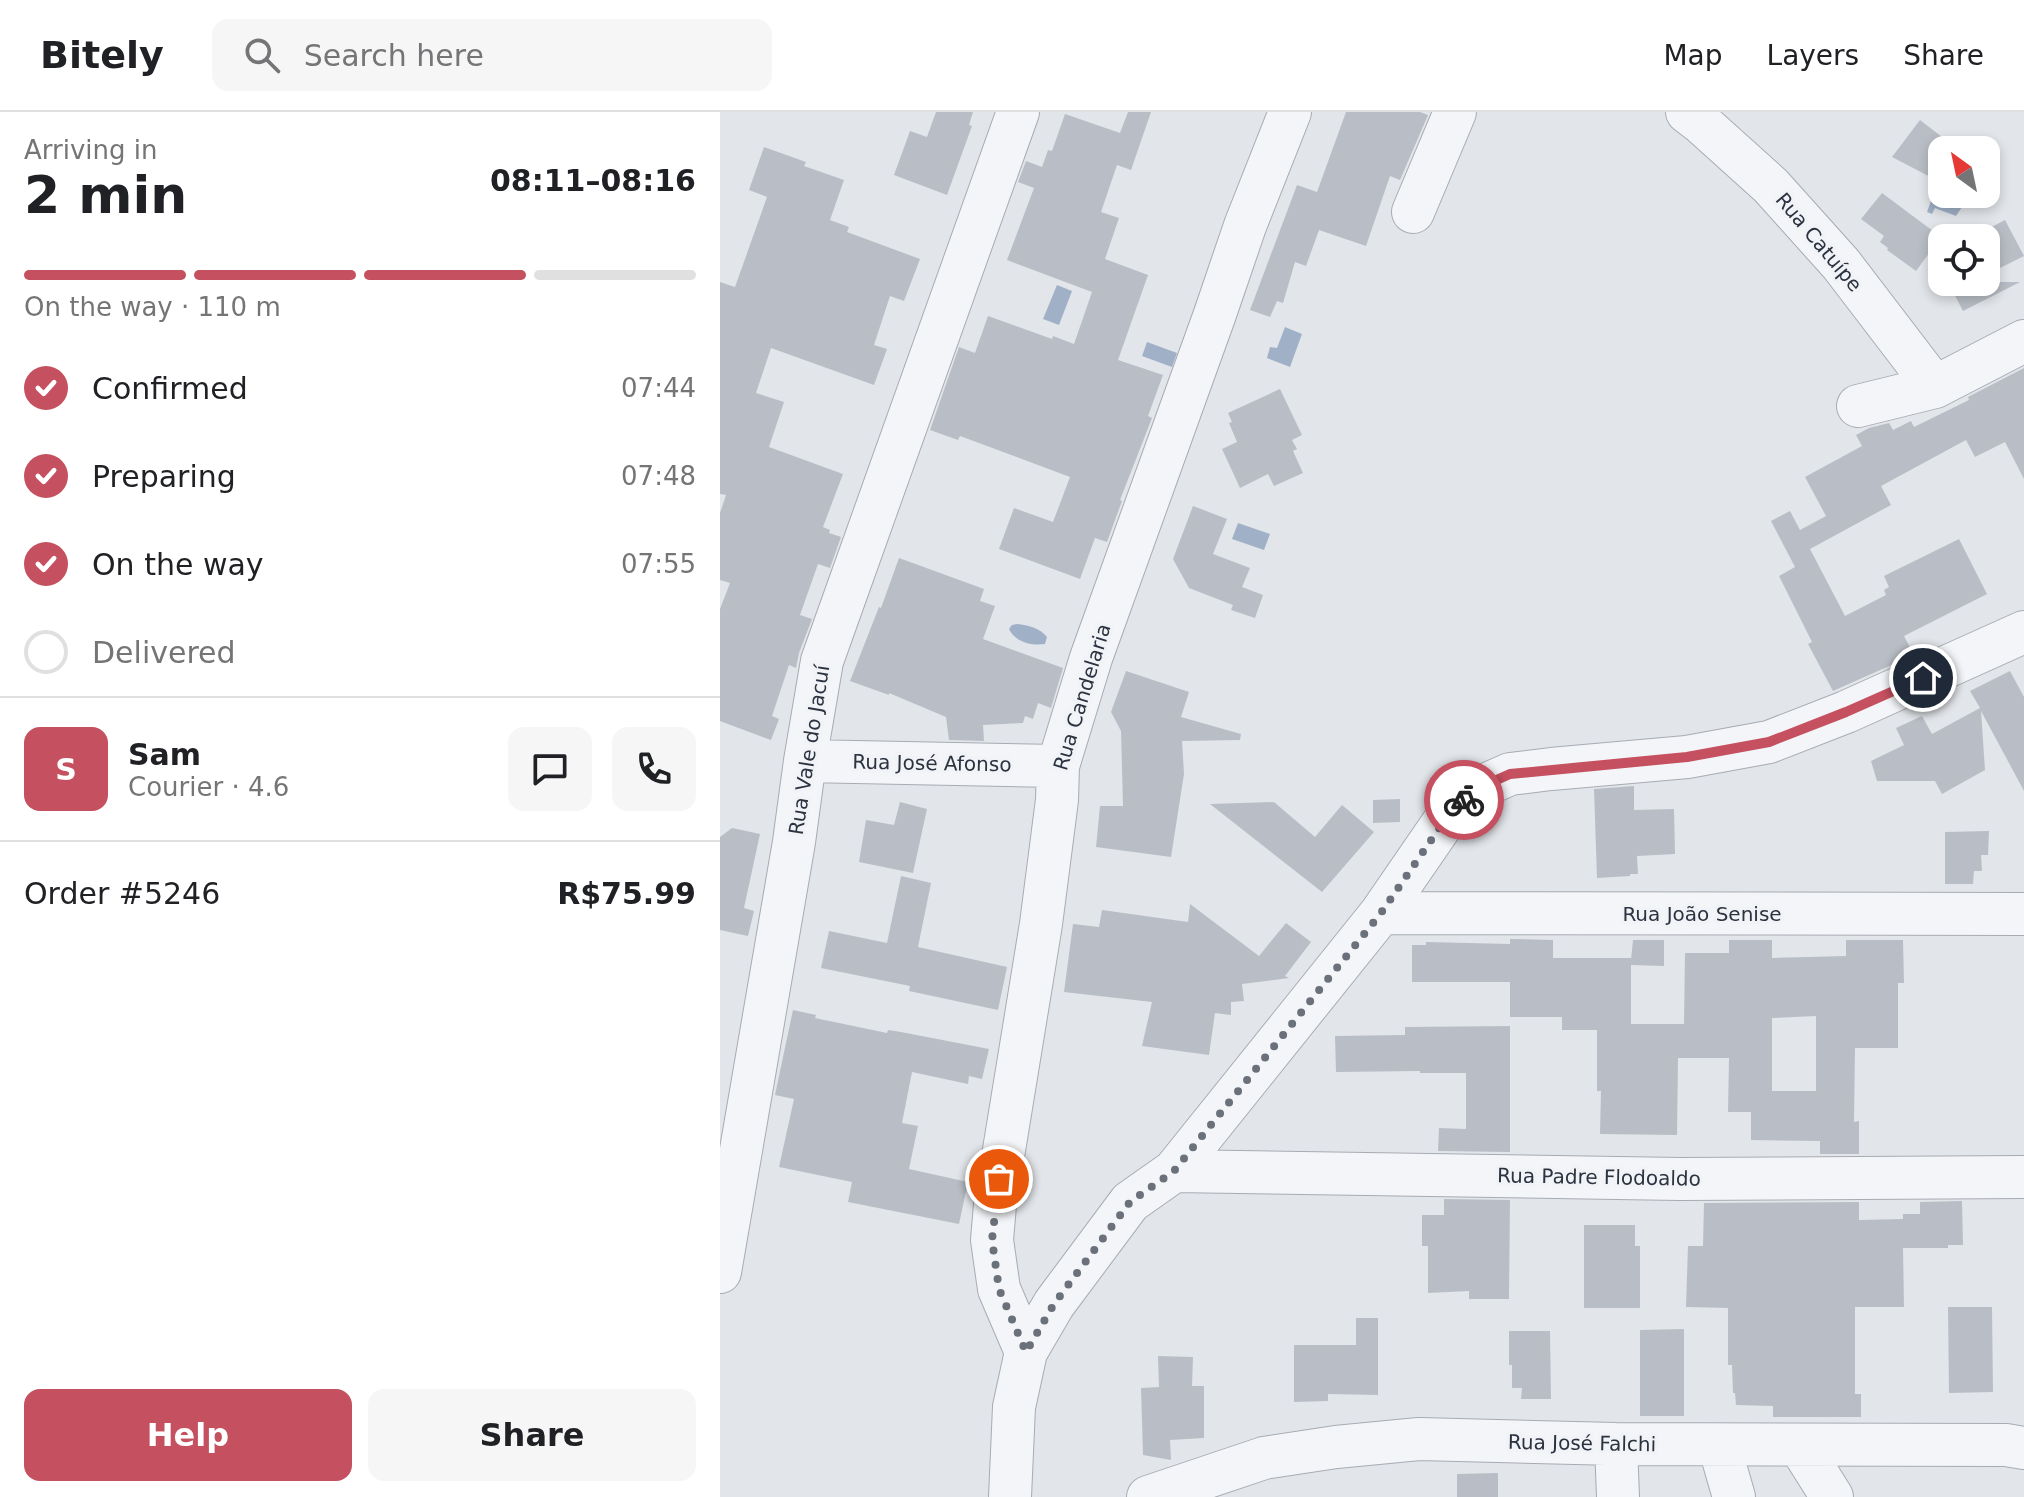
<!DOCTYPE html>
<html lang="en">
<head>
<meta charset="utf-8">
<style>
	body { margin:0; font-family:"DejaVu Sans",sans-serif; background:#f6f6f6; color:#202124; height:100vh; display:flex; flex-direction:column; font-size:30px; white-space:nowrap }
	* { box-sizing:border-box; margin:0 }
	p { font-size:26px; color:#757577 }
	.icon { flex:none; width:44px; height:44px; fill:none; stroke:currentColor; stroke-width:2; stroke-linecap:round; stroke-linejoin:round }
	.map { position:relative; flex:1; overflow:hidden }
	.panel { display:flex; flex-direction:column; background:#fff; width:720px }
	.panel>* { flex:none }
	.needle { width:52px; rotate:327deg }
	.fabs { position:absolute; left:1208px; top:24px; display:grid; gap:16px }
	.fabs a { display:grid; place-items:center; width:72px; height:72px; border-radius:16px; background:#fff; box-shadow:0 4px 12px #0003; font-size:40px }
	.pin { position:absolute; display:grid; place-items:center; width:68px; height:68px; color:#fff; margin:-34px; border:4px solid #fff; border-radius:50%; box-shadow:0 2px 8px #0007 }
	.courier { position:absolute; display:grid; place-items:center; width:80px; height:80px; margin:-40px; border:6px solid #c5505f; border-radius:50%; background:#fff; color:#222; box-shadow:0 2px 10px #0007 }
	.overview em { font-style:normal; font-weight:800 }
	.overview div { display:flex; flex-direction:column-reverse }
	.overview { display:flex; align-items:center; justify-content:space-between; height:136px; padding:0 24px }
	h1 { font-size:52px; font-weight:800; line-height:60px }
	.bar { display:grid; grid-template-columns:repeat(4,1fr); gap:12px 8px; align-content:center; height:96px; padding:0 24px }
	.bar i { height:10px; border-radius:6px; background:#e0e0e0 }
	.bar .selected { background:#c5505f }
	.bar p { grid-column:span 4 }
	.line { display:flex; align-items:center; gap:20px; padding:0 24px; border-top:2px solid #e0e0e0 }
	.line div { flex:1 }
	.round { display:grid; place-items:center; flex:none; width:84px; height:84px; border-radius:16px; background:#f6f6f6 }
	ol { padding:0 24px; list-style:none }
	li { display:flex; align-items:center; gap:24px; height:88px }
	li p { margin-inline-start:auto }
	li .icon { padding:8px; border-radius:50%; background:#c5505f; color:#fff; stroke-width:4 }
	li:last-child { color:#757577 }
	li i { width:44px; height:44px; border:4px solid #e0e0e0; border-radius:50% }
	.cta { display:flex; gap:16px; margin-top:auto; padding:16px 24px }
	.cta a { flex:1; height:92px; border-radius:16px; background:#c5505f; color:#fff; font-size:32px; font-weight:800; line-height:92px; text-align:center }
	.cta a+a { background:#f6f6f6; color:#202124 }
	header { display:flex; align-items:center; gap:48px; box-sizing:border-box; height:112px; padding:0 40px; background:#fff; border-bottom:2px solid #e0e0e0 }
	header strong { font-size:38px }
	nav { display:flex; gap:44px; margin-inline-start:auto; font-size:28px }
	.search { width:560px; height:72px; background:#f6f6f6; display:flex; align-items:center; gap:20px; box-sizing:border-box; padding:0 28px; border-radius:16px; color:#757577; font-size:30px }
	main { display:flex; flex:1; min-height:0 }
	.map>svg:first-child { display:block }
</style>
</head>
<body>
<header>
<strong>Bitely</strong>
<div class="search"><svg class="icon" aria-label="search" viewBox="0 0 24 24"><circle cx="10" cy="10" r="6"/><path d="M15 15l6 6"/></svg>Search here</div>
<nav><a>Map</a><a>Layers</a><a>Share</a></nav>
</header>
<main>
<section class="panel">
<div class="overview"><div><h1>2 min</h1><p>Arriving in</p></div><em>08:11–08:16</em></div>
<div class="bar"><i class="selected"></i><i class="selected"></i><i class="selected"></i><i></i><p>On the way · 110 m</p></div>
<ol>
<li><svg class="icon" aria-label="check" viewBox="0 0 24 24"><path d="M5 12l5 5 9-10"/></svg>Confirmed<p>07:44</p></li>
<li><svg class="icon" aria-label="check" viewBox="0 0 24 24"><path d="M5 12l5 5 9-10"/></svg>Preparing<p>07:48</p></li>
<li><svg class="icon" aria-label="check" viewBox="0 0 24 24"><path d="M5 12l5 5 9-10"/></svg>On the way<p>07:55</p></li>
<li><i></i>Delivered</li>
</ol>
<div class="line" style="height:144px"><b class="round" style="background:#c5505f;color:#fff">S</b><div><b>Sam</b><p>Courier · 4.6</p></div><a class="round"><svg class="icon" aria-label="chat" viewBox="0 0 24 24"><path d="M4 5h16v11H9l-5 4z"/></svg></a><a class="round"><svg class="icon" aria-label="phone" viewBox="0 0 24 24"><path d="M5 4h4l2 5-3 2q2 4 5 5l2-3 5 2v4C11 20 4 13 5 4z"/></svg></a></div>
<div class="line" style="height:104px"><div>Order #5246</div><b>R$75.99</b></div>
<div class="cta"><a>Help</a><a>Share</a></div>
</section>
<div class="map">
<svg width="1304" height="1385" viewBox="0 0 1304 1385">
	<rect width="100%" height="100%" fill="#e2e5e9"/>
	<!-- water -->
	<path fill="#a0b1c7" d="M1215,78L1246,89L1236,104L1215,96L1212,102L1207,100Z
		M337,173L352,179L339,213L323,207Z
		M565,215L582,222L570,255L547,246L550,235L557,236Z
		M427,230L457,241L452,255L422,244Z
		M518,411L550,422L544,438L512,427Z
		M297,512C308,513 320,516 327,525L325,532C312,534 295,530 289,517L292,513Z"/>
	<!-- building -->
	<path fill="#b9bec6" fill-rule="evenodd" d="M216,0H253L249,13L252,14L227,83L174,63L190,19L207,25Z
		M408,0H431L411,58L397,53L381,100L399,106L385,147L428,163L398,248L443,263L428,304L432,306L400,388L402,389L387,430L375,426L360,467L279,437L294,396L333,410L350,365L240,324L238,328L210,318L239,235L255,241L268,204L332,227L333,224L354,232L372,180L287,148L314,76L298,70L306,49L322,55L328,38L332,39L345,2L400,21Z
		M626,0H700L708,3L680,68L670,64L646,134L599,118L586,154L575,150L563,191L557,189L550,205L530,198L577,73L597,80Z
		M1200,8L1222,25V71L1172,45Z
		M44,35L86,50L84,54L124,68L110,108L129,115L127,120L200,147L184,189L170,184L154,233L167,237L154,273L51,236L36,281L64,290L49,335L123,362L103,415L110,418L109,421L121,425L110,456L98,452L80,503L92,507L79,541L76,556L69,553L52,604L59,607L51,628L0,609V497L10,471L0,468V401L6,383L0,382V170L15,175L47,85L29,78Z
		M1162,81L1221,125L1196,159L1167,138L1168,136L1160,130L1164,124L1141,107Z
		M1285,108L1304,144L1266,163V118Z
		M1228,170H1300L1243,199Z
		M1304,256V367L1285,330L1255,345L1246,328L1161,374L1171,393L1090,437L1125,504L1166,483L1164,478L1169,475L1164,464L1239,427L1267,482L1184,524L1194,543L1113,579L1088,532L1092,530L1059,464L1075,455L1051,409L1070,399L1080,418L1106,404L1085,365L1142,334L1136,323L1149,316L1169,311L1173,318L1191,309L1194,315L1249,288L1248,285Z
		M560,277L582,323L572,328L577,337L573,339L583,361L554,374L548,362L520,376L502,337L517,330L509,311L512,310L508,301Z
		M473,394L507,407L493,442L530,456L522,475L543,483L535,506L511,498L513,493L469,476L453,447Z
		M179,446L264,477L260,489L275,494L263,527L343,556L331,596L318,591L313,607L305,604L303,611L263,613L264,629L229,628L226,605L169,581V583L130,569L159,495L161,496Z
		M406,559L469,580L461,605L521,622L520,628L462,629L464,662L451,745L376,735L380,694H403L401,619L391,600Z
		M1290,559L1304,585V679L1261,599L1265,658L1222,682L1215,669H1157L1151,649L1184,633L1176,616L1202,604L1212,622L1260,596L1250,579Z
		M914,674V698L954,697L955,742L917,744L918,762H910V764L877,766L874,677Z
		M680,687V710L653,711V688Z
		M180,690L207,697L193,761L139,750L146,708L174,713Z
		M554,690L595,725L622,693L654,720L602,780L490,692Z
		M12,716L40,722L24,796L34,799L28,824L0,818V725Z
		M1269,719L1268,743H1261L1262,759H1254L1253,772H1225V720Z
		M181,764L211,771L198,835L287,855L278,898L189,879L190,874L101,856L109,819L167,831Z
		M470,792L539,844L566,811L591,830L565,864L569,866L522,872L524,889L511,890V903L495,901L489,943L422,934L432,890L344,880L353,812L379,815L382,798L468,810Z
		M790,827L833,828V846H911V848L913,828H944V854L911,853V912H964L965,841H1009V828H1052V846L1126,844V828H1183L1184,871H1178V936H1135L1134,1010L1139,1009V1042H1100V1029L1031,1028V1000H1008L1009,946H958L957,1023L880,1022L881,979H877V918H842V905H790V870H692V833H706V830L790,832ZM1096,904V979H1052V906Z
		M73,898L96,903L95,906L167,921L168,918L181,920L269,937L262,967L249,964L248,972L192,960L182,1011L198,1014L189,1057L248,1070L239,1112L128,1090L132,1070L59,1055L74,987L55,983Z
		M790,914V1040L718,1039L719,1016L746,1017V961H700V959L616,960L615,924L685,923V915Z
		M724,1087L790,1088L789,1187H749V1179L708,1181V1134H702V1103H724Z
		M1242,1089L1243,1133H1228V1136H1183L1184,1195H1135V1282H1141V1305H1053V1294L1016,1293L1015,1281H1013L1012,1253H1008V1196L966,1195L968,1134H983L984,1091L1139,1090V1108L1183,1107V1102H1200V1090Z
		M864,1113H915V1134H920V1196H864Z
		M1228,1195H1272L1273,1280L1229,1281Z
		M636,1206H658V1283L608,1282V1289L574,1290V1233H636Z
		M964,1217V1304H920V1218Z
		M789,1219H830L831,1287H801L802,1276H792V1253H789Z
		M438,1244L473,1245L472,1274H484V1326L450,1328L451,1348L423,1343L421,1276L439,1275Z
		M778,1361V1385H737V1362Z"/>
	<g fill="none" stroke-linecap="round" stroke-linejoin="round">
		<!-- minor casing -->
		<g stroke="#a7acb3" stroke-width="44">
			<path id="minor" d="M967,0L980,10L1051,74L1121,152L1215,275
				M693,100L735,0
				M1138,294L1215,275L1304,229
				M85,649L338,654
				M661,801L1304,802
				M454,1059L960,1067L1304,1065
				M0,1160L74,730L85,649L102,549L298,0
				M306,1240L279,1177L272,1128L275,1093L321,812L337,688L338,654L371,546L495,202L525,114L570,0
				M896,1332L898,1385
				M999,1333L1014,1385
				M1080,1334L1112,1385
				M290,1385L294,1295L306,1240L334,1192L410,1090L454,1059L661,801L727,705L754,678L790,662L831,657L967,645L1049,630L1126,600L1304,520
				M428,1385L544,1346L616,1335L699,1327L896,1332L1286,1333L1304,1336"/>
		</g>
		<!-- minor -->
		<use href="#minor" stroke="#f4f5f8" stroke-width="42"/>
	</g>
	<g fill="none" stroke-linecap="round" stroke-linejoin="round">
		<!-- done -->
		<path stroke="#6b717b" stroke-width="8" stroke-dasharray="0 14.4" d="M279,1067L272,1128L279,1177L306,1240L334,1192L410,1090L454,1059L661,801L727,705L744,688"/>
		<!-- route -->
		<path stroke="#c5505f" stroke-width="10" d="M744,688L754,678L790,662L967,645L1049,630L1126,600L1203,566"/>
	</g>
	<g text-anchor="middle" stroke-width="7" stroke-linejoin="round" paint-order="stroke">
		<!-- street labels -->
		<g font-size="20" fill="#2b3240" stroke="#f1f3f7">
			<text transform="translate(1099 130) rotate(50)" y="7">Rua Catuípe</text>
			<text transform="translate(362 585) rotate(-73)" y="7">Rua Candelaria</text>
			<text transform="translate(89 638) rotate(-81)" y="7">Rua Vale do Jacuí</text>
			<text transform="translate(212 651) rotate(1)" y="7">Rua José Afonso</text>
			<text x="982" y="809">Rua João Senise</text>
			<text transform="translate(879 1065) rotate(1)" y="7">Rua Padre Flodoaldo</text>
			<text transform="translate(862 1331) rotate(1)" y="7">Rua José Falchi</text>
		</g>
	</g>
</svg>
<div class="fabs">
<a><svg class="needle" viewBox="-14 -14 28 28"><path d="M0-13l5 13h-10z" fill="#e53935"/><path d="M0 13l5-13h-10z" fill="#757577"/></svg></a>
<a><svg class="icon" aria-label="locate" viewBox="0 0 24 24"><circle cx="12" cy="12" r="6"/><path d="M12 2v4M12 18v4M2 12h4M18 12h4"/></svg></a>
</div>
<div class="pin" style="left:279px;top:1067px;background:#ea580c"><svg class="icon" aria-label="bag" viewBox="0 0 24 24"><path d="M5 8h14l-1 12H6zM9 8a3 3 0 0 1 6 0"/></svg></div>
<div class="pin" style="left:1203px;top:566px;background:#1f2937"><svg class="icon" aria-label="home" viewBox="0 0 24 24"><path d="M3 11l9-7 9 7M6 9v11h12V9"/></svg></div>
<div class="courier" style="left:744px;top:688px"><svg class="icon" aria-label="bike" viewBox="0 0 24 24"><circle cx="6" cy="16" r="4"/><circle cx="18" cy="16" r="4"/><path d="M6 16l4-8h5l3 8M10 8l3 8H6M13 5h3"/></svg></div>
</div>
</main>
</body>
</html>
